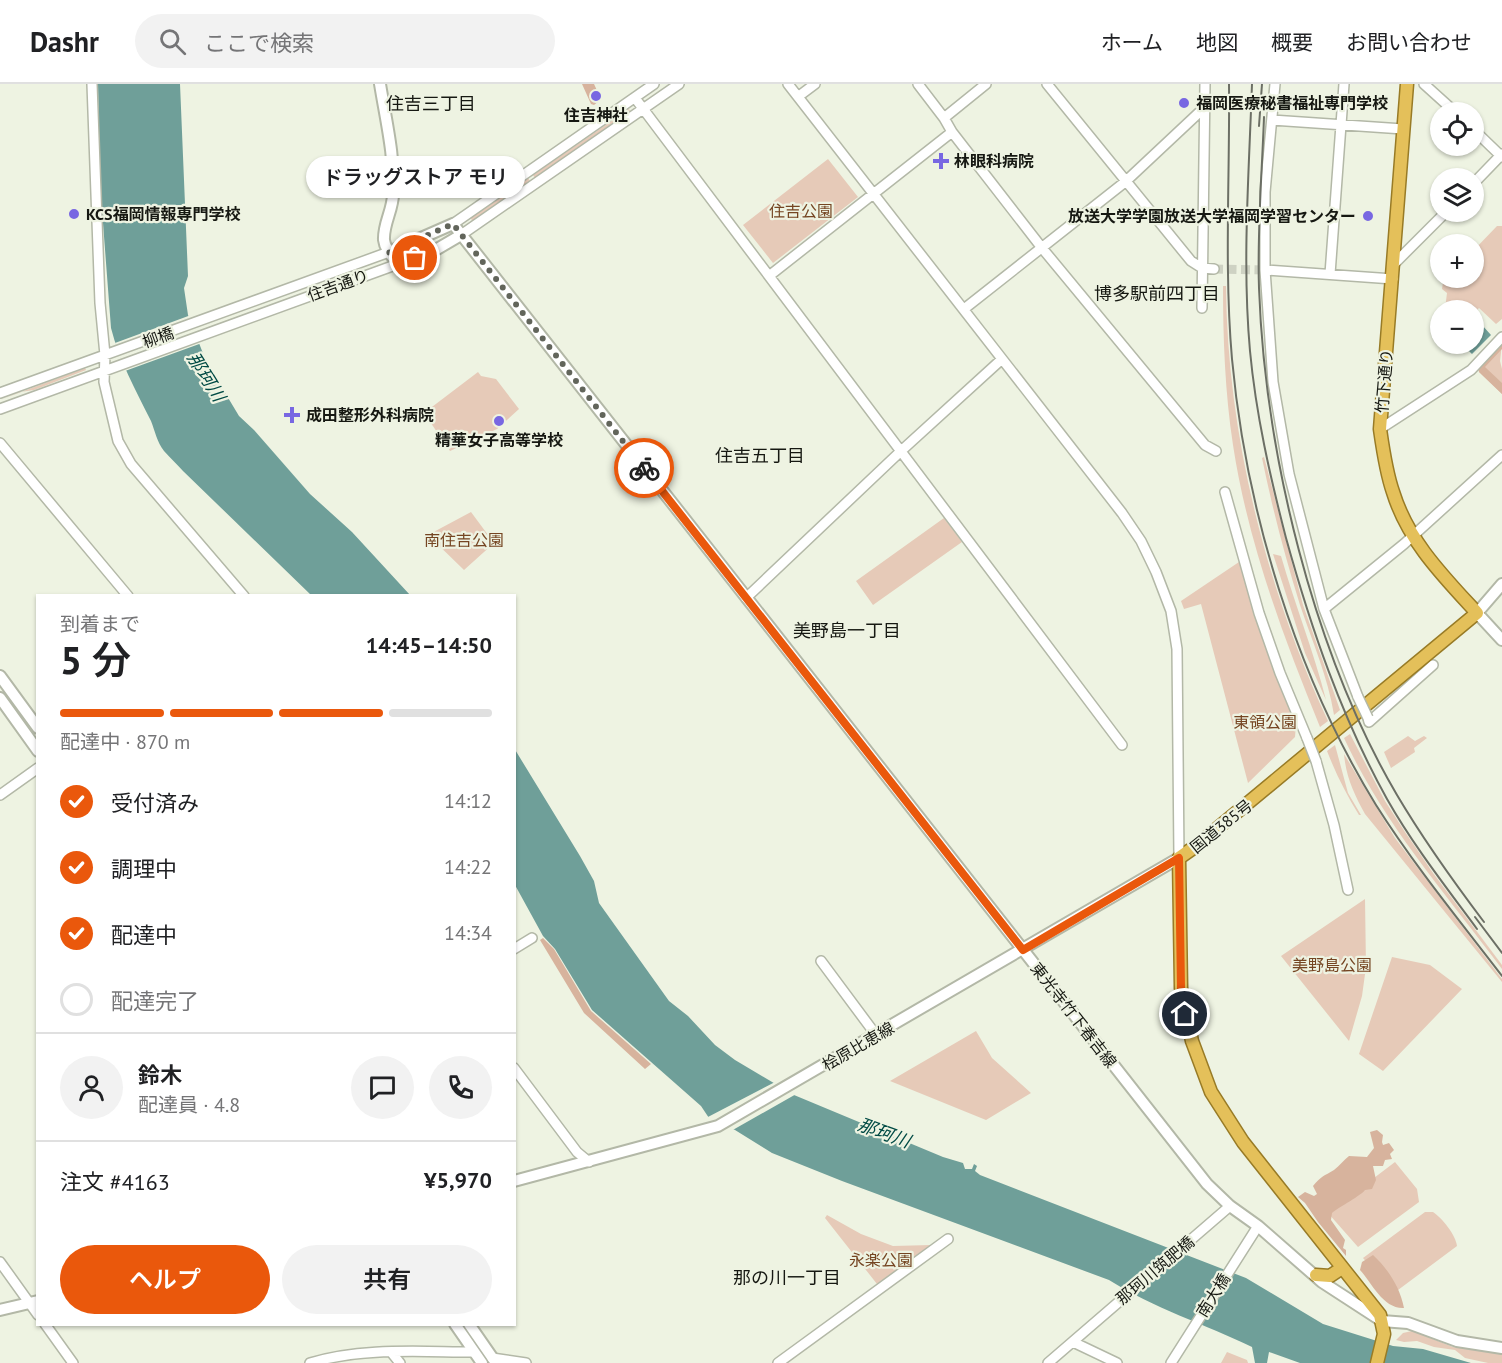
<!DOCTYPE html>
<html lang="ja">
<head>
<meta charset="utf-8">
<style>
	body { margin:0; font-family:"PT Sans","Noto Sans JP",sans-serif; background:#f2f2f2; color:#202124; height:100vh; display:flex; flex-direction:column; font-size:22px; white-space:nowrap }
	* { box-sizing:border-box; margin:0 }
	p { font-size:20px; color:#757577 }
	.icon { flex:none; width:33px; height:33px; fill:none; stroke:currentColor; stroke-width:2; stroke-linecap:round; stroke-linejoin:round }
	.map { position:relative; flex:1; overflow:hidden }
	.details { position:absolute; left:36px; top:510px; width:480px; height:732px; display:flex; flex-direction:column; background:#fff; border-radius:0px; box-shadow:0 2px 4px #0004 }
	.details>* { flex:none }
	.fabs { position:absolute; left:1430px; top:18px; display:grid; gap:12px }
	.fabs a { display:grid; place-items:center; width:54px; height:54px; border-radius:50%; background:#fff; box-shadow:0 2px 4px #0004; font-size:30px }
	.pin { position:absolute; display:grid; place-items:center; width:51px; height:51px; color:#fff; margin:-26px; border:3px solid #fff; border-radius:50%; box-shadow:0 2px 6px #0007 }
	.courier { position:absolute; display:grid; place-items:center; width:60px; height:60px; margin:-30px; border:4px solid #ea580c; border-radius:50%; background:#fff; color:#222; box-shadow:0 2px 8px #0007 }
	.bubble { position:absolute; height:42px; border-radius:21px; background:#fff; box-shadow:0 2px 4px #0004; font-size:20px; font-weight:600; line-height:42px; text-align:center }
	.headline em { font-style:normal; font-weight:600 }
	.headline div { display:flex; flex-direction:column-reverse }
	.headline { display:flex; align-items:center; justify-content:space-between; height:102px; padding:0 24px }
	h1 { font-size:39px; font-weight:600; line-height:45px }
	.bar { display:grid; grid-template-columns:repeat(4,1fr); gap:9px 6px; align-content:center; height:72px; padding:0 24px }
	.bar i { height:8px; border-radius:4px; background:#e0e0e0 }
	.bar .on { background:#ea580c }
	.bar p { grid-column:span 4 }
	.line { display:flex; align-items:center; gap:15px; padding:0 24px; border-top:2px solid #e0e0e0 }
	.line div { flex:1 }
	.round { display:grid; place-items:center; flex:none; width:63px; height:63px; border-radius:32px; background:#f2f2f2 }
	ol { padding:0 24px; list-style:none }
	li { display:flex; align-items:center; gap:18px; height:66px }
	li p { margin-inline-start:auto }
	li .icon { padding:6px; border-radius:50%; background:#ea580c; color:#fff; stroke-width:4 }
	li:last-child { color:#757577 }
	li i { width:33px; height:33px; border:3px solid #e0e0e0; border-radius:50% }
	.cta { display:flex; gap:12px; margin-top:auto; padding:12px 24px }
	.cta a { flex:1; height:69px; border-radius:36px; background:#ea580c; color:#fff; font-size:24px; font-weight:600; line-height:69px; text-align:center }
	.cta a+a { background:#f2f2f2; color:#202124 }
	header { display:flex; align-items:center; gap:36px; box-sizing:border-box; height:84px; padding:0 30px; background:#fff; border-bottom:2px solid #e0e0e0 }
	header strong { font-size:28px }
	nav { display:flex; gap:33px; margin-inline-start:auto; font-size:21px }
	.search { width:420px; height:54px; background:#f2f2f2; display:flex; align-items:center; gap:15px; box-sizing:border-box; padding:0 21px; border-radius:33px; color:#757577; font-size:22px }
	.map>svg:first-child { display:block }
</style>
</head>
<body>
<header>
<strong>Dashr</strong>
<div class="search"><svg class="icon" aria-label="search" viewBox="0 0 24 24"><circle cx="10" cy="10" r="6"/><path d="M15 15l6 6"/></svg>ここで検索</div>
<nav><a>ホーム</a><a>地図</a><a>概要</a><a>お問い合わせ</a></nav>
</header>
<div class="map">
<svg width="1502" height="1279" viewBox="0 0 1502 1279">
	<rect width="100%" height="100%" fill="#eef3e2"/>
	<!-- green -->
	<path fill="#e6cab8" d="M629,25L630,27L535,94L533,91Z
		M828,75L858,113L773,179L743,141Z
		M528,94L530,97L472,137L471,134Z
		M1497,142H1502V235L1496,240L1479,224L1473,230V226H1447L1445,225L1447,209L1442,205L1443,198L1447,194H1473V167Z
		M1223,202H1226C1227,348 1266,505 1328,637L1320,643C1283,552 1248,459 1233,361C1225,308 1223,255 1223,202Z
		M1502,259L1500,277L1502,285V310L1479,288Z
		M85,284L86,286L34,306L20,308L0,316Z
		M478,288L481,292L496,295L519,325L497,345L450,367L424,329Z
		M1264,373L1303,521L1340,626L1334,631C1328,593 1312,557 1300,521C1285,473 1272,423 1262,374Z
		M471,428L494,459L464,486L428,451Z
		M944,434L962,458L873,521L856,497Z
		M1273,470L1281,472C1295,521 1314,568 1326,616L1305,569Z
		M1239,478L1267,561L1298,636L1296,640L1295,653L1248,699L1201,520L1184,525L1181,517Z
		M1350,650L1385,717L1405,748L1433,789L1502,881V885C1446,810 1383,739 1344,654Z
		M1408,652L1415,657L1424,652L1427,654L1414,664L1415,668L1391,684L1384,668Z
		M1335,661L1348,709L1361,731H1359C1346,710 1336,690 1327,667Z
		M1344,670L1395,754L1502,895V898L1365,730C1354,710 1346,693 1344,670Z
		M1365,815L1366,883L1362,912L1349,957L1281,872Z
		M1392,873L1430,881L1462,905L1383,987L1359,970Z
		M976,947L992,974L1031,1009L986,1036L890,997Z
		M1395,1078L1417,1105L1419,1118L1358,1163L1328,1129Z
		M1425,1128H1433C1442,1134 1456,1151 1457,1162L1394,1209L1363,1174Z
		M827,1131L861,1150L893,1162L931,1161L877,1200L825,1134Z
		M1412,1247L1453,1263L1502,1270V1279H1488L1465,1274L1455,1266L1434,1263L1417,1257L1404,1258L1396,1256L1403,1249Z
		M1227,1268L1247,1276L1248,1279H1221Z"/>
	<!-- forest -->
	<path fill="#d7b39d" d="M582,0H594L600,13L599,17L594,21L591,20Z
		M1502,259V265L1485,283L1502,299V310L1479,288L1478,284Z
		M543,854L554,865L591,927L651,980L645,985L584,929L540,856Z
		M1377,1046L1383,1051L1382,1058L1383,1061L1389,1059L1394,1066L1390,1070L1392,1075L1385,1076L1383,1082H1373L1376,1096L1372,1105L1365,1106C1362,1111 1339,1123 1332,1129L1331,1136L1345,1156L1343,1164L1346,1166V1172L1318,1138L1305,1119L1298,1113L1305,1108L1314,1112L1317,1110L1313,1102C1321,1092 1324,1092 1334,1086C1339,1082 1344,1076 1349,1072L1367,1073L1374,1064L1370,1048Z
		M1373,1171C1388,1185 1400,1203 1404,1224C1383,1225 1372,1199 1360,1186L1362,1178Z"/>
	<!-- water -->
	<path fill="#6f9f99" d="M98,0H180L188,192L184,204L188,231L206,277L239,332L254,346L310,410L352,448L410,511H311L183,387C177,380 170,374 164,367C157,358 155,347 151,337C136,307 119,276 111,244L100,100Z
		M1482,241L1491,251L1472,270L1463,261L1473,260V250Z
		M514,664L580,772L594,797L599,819L669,917L688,932L715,961L735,976L794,1011L943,1073L963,1079L965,1085H972L974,1080L977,1082L975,1087L980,1091L1246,1194L1323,1240L1393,1262L1423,1265L1471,1279H1300L1269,1268L1267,1279H1255L1252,1263C1205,1240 1153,1224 1109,1196L842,1097L772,1069L735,1046L709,1034L701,1022L592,926L555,865L543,852L515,801Z"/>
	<!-- pier -->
	<path fill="#eef3e2" d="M191,231L202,259L125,287L115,259Z
		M777,997L798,1009L731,1047L706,1034Z"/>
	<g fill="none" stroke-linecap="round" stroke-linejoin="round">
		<!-- tertiary-tunnel -->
		<path stroke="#ced2c3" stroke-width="9" stroke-dasharray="9 4.5" stroke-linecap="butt" d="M1214,185L1265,186"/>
		<!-- tertiary casing -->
		<g stroke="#b3b8a7" stroke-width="12">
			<path id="tertiary" d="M92,0L100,219L105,271L104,298L118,357L131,380L244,512
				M788,0L1122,429L1141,457L1156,488L1171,527L1177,565L1179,774
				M918,0L944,34L952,48L1042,164L1205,361L1216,367
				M1047,0L1191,177L1202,184L1214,185
				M1275,0L1265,108V186L1273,298L1289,390L1324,525L1358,613
				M1424,0L1455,28
				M799,12L815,0
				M635,14L1122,661
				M944,34L986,0
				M1272,36L1403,45
				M1473,45L1502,73
				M1473,100L1502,70
				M453,140L654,0
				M461,151L679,0
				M1394,180L1446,128
				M1265,186L1393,195
				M1330,190L1344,0
				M769,192L952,48
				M1202,224L1205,0
				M964,225L1125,98L1205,23
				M0,309L389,168
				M0,325L398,180
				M1380,345L1471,286L1502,253
				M0,359L128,512
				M1225,408L1259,529L1280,589L1307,654
				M746,514L901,367L1002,275
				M1324,525L1404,460L1502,371
				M1368,634L1369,638L1433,581
				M1316,677L1334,741L1348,806
				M0,711L38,684
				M514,865L532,854
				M821,877L876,951
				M514,984L577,1068L589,1078
				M0,1178L38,1231
				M45,1240L73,1279
				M1073,1258L1117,1279
				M391,1268L400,1279
				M492,1274L526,1279
				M310,1279C362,1263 421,1268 474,1268
				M778,1279L948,1155
				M1048,1279L1230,1122
				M1171,1279L1258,1142"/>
		</g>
		<!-- secondary casing -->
		<g stroke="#b3b8a7" stroke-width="14">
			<path id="secondary" d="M380,0C386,37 395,73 393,110C393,126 383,140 384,156C385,165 392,172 398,180L432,168L461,151
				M389,168L453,140L1207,1100L1230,1122L1258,1142L1322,1198L1382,1237L1408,1239L1457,1257L1502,1264
				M1502,500L1477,529L1502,556
				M0,592L38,644
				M0,614L38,667
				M514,1097L718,1042L1179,774
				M0,1226L38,1217
				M455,1240L482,1279
				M469,1240L496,1279"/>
		</g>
		<!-- trunk casing -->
		<g stroke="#987b26" stroke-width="15">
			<path id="trunk" d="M1316,1191L1330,1192L1342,1184
				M1377,1279L1384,1250L1380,1231L1243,1058L1211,1008L1192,957L1181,904L1179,774L1196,762L1477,529C1443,492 1408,457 1393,408C1386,388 1383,366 1380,345L1407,0"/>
		</g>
		<!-- tertiary -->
		<use href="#tertiary" stroke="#fff" stroke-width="9"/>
		<!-- secondary -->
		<use href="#secondary" stroke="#fff" stroke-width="10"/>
		<!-- trunk -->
		<use href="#trunk" stroke="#e4c05a" stroke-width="12"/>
		<!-- rail -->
		<path stroke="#6c6f65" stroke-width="2" d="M1229,0C1230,91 1224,184 1232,275C1246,427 1296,591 1376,721C1414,781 1459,836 1502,892
			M1252,0C1249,89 1242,179 1250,267C1256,331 1270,392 1286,454C1311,544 1341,632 1387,715C1413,761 1446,803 1477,845
			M1264,33C1262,90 1257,147 1259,204C1265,369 1313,568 1397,711C1423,755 1453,797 1484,838
			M1259,42L1262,0
			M1475,833L1502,869"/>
		<!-- tertiary-bridge casing -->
		<g stroke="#b3b8a7" stroke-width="12" stroke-linecap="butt">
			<path id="tertiary-bridge" d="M1358,613L1368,634
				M1307,654L1316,677"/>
		</g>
		<!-- tertiary-bridge -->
		<use href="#tertiary-bridge" stroke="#fff" stroke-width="9"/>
	</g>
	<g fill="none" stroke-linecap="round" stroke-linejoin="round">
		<!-- done -->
		<path stroke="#62655b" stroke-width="6" stroke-dasharray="0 10.8" d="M415,174L398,180L389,168L453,140L644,384"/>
		<!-- route -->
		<path stroke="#ea580c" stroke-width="8" d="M644,384L1023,866L1179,774L1181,904L1185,930"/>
	</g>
	<!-- markers -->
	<g fill="#7867e2" stroke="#eef3e2" stroke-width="2">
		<circle cx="596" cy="12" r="6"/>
		<circle cx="1184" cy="19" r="6"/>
		<path d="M938 68h6v6h6v6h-6v6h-6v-6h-6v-6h6z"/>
		<circle cx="74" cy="130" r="6"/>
		<circle cx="1368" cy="132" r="6"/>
		<path d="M289 322h6v6h6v6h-6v6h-6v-6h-6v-6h6z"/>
		<circle cx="499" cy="337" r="6"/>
	</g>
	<g text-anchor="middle" stroke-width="4.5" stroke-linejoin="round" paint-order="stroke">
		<!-- poi labels -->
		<g font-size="16" font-weight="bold" fill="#161812" stroke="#eef3e2" text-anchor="start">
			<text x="1196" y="25">福岡医療秘書福祉専門学校</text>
			<text x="596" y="37" text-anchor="middle">住吉神社</text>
			<text x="954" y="83">林眼科病院</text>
			<text x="86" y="136">KCS福岡情報専門学校</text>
			<text x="1356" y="138" text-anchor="end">放送大学学園放送大学福岡学習センター</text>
			<text x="306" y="337">成田整形外科病院</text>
			<text x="499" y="362" text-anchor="middle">精華女子高等学校</text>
		</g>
		<!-- park labels -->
		<g font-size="16" fill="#754522" stroke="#eef3e2">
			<text x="801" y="133">住吉公園</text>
			<text x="464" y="462">南住吉公園</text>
			<text x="1265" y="644">東領公園</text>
			<text x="1332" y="887">美野島公園</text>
			<text x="881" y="1182">永楽公園</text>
		</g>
		<!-- street labels -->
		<g font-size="16" fill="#161812" stroke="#eef3e2">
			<text transform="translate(338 201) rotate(-20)" y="6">住吉通り</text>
			<text transform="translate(158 253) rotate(-20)" y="6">柳橋</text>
			<text transform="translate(1384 297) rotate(-85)" y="6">竹下通り</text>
			<text transform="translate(1221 742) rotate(-39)" y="6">国道385号</text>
			<text transform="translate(1074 931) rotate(52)" y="6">東光寺竹下春吉線</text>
			<text transform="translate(858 962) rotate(-30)" y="6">桧原比恵線</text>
			<text transform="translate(1155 1186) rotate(-40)" y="6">那珂川筑肥橋</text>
			<text transform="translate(1213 1211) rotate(-58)" y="6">南大橋</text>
		</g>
		<!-- neighbourhood labels -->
		<g font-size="18" fill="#161812" stroke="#eef3e2">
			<text x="431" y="26">住吉三丁目</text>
			<text x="1157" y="216">博多駅前四丁目</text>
			<text x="760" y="378">住吉五丁目</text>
			<text x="847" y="553">美野島一丁目</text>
			<text x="787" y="1200">那の川一丁目</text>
		</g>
		<!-- water labels -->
		<g font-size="18" font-style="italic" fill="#004a44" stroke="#eef3e2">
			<text transform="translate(206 293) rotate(58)" y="6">那珂川</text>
			<text transform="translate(884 1049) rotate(20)" y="6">那珂川</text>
		</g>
	</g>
</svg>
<div class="fabs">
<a><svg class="icon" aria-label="locate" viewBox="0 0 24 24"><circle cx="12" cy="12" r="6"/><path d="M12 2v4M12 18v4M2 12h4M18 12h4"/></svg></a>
<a><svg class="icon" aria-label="layers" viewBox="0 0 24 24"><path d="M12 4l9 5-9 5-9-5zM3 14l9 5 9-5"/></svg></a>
<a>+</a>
<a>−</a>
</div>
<div class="pin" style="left:415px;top:174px;background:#ea580c"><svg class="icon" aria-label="bag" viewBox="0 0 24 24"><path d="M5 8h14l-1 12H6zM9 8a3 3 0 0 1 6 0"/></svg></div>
<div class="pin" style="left:1185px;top:930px;background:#1f2937"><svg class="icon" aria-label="home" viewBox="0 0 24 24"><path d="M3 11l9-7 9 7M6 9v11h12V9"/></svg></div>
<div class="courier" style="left:644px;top:384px"><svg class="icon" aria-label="bike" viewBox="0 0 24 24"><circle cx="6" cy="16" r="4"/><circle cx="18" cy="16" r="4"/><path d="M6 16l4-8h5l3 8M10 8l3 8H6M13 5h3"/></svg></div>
<div class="bubble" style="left:306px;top:72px;width:219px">ドラッグストア モリ</div>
<section class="details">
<div class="headline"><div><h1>5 分</h1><p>到着まで</p></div><em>14:45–14:50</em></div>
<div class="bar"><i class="on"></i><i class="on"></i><i class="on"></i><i></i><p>配達中 · 870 m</p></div>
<ol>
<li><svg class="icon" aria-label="check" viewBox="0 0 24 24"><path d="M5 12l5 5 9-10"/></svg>受付済み<p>14:12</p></li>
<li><svg class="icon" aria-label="check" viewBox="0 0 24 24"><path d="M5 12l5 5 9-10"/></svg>調理中<p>14:22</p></li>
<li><svg class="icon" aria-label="check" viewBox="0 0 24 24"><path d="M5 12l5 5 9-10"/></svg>配達中<p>14:34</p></li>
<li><i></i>配達完了</li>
</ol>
<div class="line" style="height:108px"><a class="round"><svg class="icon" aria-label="person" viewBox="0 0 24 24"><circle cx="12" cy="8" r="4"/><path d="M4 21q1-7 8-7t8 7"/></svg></a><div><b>鈴木</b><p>配達員 · 4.8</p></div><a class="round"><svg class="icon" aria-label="chat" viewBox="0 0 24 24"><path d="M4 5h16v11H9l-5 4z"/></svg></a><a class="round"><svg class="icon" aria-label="phone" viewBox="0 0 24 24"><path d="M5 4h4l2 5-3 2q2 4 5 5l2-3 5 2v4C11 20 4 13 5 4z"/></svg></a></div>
<div class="line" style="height:78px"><div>注文 #4163</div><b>¥5,970</b></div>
<div class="cta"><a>ヘルプ</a><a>共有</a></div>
</section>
</div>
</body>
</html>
